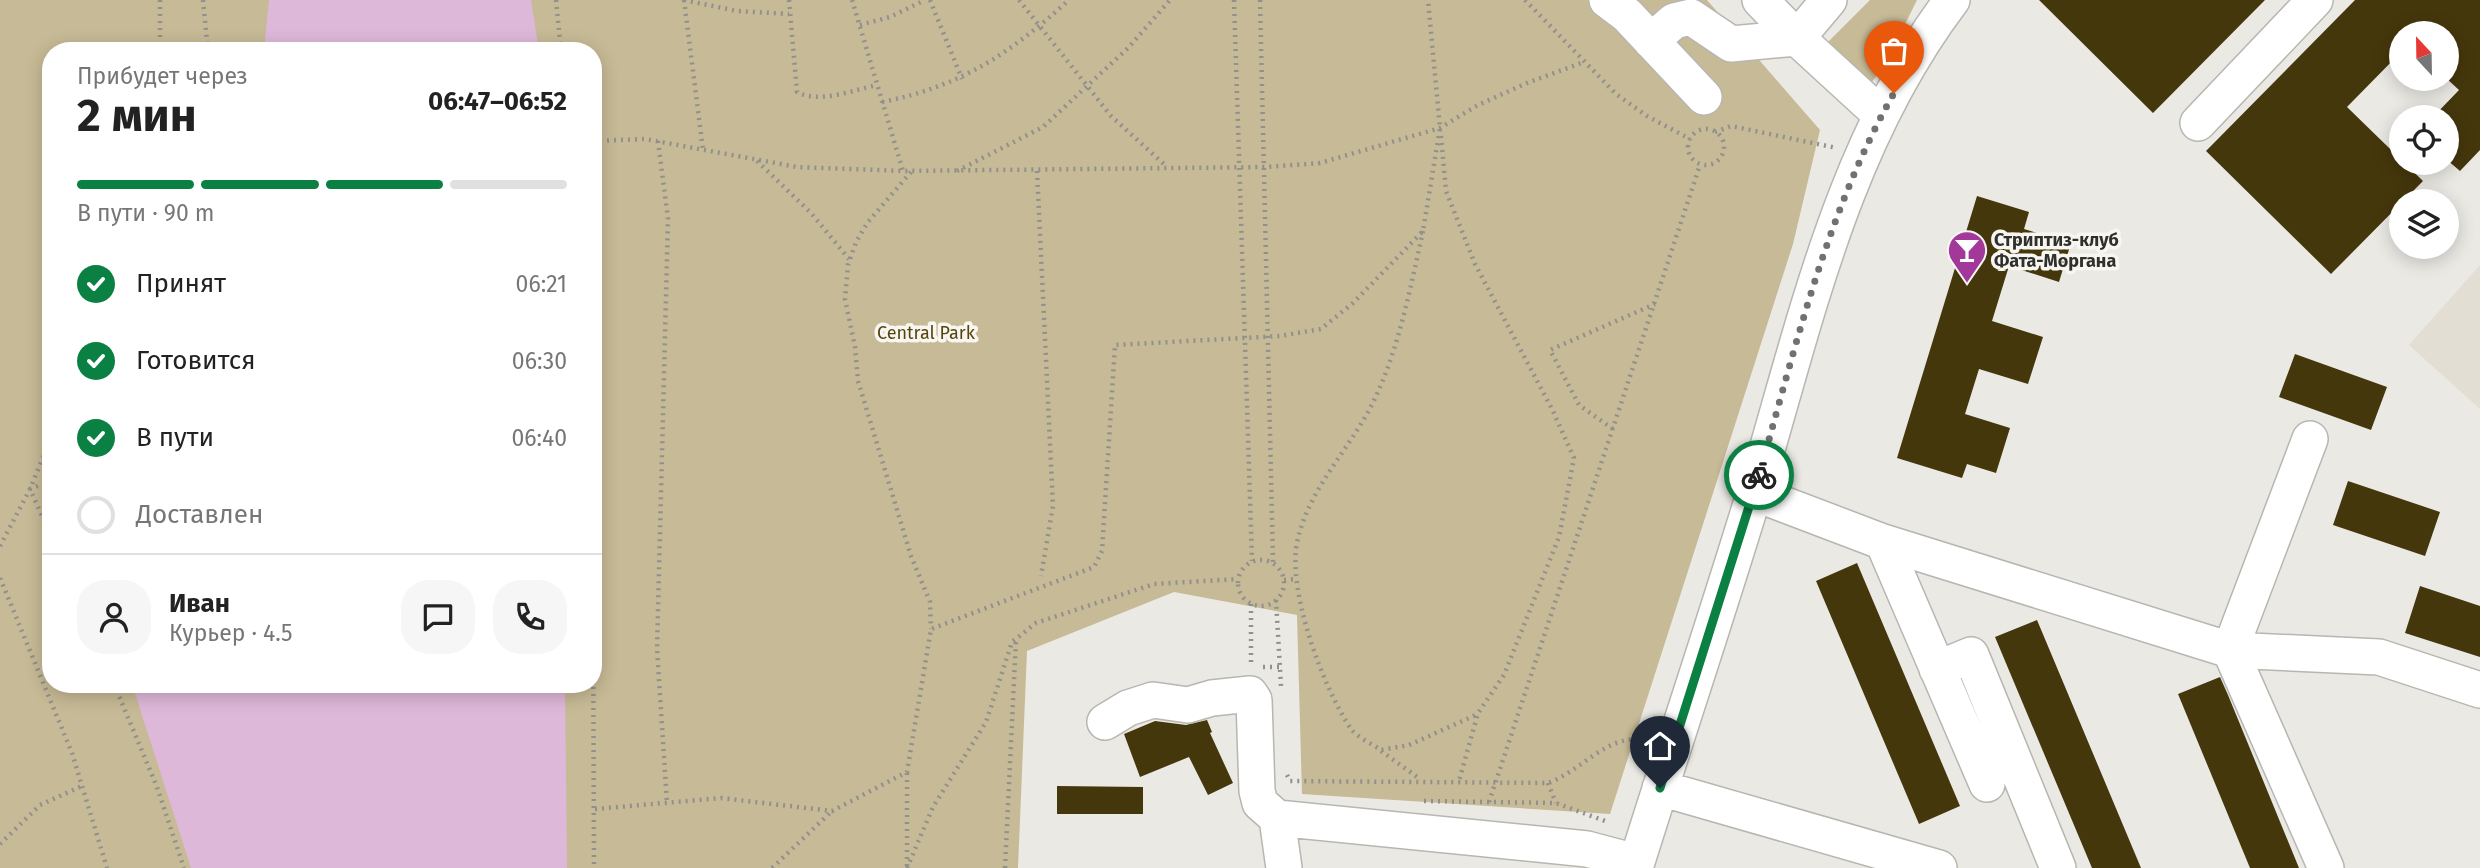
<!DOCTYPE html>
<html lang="ru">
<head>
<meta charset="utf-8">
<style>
	body { margin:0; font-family:"Fira Sans",sans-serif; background:#f6f6f6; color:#222; height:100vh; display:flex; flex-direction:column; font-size:26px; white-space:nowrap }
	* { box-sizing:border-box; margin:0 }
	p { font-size:23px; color:#767676 }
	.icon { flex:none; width:38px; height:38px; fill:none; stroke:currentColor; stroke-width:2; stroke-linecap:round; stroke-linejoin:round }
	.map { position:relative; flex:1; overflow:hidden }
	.panel { position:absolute; left:42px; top:42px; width:560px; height:651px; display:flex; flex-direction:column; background:#fff; border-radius:28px; box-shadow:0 4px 18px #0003 }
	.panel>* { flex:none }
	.needle { width:46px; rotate:338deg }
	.fabs { position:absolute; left:2389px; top:21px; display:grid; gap:14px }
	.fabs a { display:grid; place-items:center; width:70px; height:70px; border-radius:50%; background:#fff; box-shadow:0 4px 18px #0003; font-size:35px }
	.pin { position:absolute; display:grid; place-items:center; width:60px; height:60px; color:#fff; margin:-72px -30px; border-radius:50% 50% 50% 0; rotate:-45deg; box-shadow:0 0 7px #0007 }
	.pin .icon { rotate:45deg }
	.courier { position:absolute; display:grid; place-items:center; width:70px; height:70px; margin:-35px; border:5px solid #0b8043; border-radius:50%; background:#fff; color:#222; box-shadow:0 2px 9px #0007 }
	.headline em { font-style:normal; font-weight:700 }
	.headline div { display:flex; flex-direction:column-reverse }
	.headline { display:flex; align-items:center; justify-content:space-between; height:119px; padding:0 35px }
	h1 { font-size:46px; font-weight:700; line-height:52px }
	.bar { display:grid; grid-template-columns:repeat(4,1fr); gap:10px 7px; align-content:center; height:84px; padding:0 35px }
	.bar i { height:9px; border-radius:5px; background:#e0e0e0 }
	.bar .on { background:#0b8043 }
	.bar p { grid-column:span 4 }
	.line { display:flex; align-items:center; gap:18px; padding:0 35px; border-top:2px solid #e0e0e0 }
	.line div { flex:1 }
	.round { display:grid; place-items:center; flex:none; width:74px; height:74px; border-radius:28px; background:#f6f6f6 }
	ol { padding:0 35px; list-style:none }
	li { display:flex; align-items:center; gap:21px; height:77px }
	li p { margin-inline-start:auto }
	li .icon { padding:7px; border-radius:50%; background:#0b8043; color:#fff; stroke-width:4 }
	li:last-child { color:#767676 }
	li i { width:38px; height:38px; border:4px solid #e0e0e0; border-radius:50% }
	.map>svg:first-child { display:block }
</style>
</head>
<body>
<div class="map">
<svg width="2480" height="868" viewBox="0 0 2480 868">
	<rect width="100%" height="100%" fill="#ebe9e4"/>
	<!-- built -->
	<path fill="#e2ded3" d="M2480,265V409L2409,345Z"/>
	<!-- green -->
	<path fill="#c7ba96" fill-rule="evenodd" d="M0,0H1707L1820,130L1793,244L1610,814L1302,794L1297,615L1174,592L1027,651L1018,868H0ZM51,51H593V684H51Z
		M1870,0H1917L1884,67L1870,84L1815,55Z"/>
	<!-- water -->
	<path fill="#deb8d9" d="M269,0H531L539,51H264Z
		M132,684H565L567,868H191Z"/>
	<!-- building -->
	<path fill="#45370c" d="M2039,0H2265L2153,113Z
		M2355,0H2480V150L2460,171L2446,159V117H2433L2459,90L2446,78V33H2401V52L2347,107L2423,181L2331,274L2206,151Z
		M1977,196L2029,212L2024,229L2071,243L2059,282L2009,266L1992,321L2043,337L2028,384L1979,369L1965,414L2010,428L1996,473L1967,464L1962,478L1897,458Z
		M2295,354L2387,387L2371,430L2279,397Z
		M2348,481L2440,512L2425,556L2333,525Z
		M1857,563L1960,806L1919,824L1816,581Z
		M2420,586L2480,606V657L2405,633Z
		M2037,620L2141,868H2092L1995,637Z
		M2220,677L2228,695L2299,868H2250L2178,694Z
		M1207,720L1212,732L1210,733L1233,783L1208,795L1189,757L1140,777L1124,734L1155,721L1186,725Z
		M1057,786L1143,787V814H1057Z"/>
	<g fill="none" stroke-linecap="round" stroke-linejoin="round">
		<!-- minor casing -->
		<g stroke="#b7b6b1" stroke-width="38">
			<path id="minor" d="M1607,0L1627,15L1704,97
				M1760,0L1797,38
				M1829,0L1797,38L1881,115
				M1651,41L1674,21L1691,17L1731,44L1797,38
				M2198,123L2315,0
				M2310,439L2230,650L2326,868
				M1754,493L1883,542L2230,650L2379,657L2480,690
				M1883,542L1987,784
				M1937,669L1971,655L2058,868
				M1105,722L1128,708L1153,700L1188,705L1212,698L1250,694L1254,700L1257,791L1260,803L1277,818L1587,849L1636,862
				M1660,788L1939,868
				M1277,818L1284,868
				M1635,868C1674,743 1716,619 1754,494C1805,324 1842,145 1952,0"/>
		</g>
		<!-- path -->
		<path stroke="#91908d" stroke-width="4.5" stroke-dasharray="2 5" stroke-linecap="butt" d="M203,0L208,51
			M556,0L561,51
			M684,0L703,150
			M684,0L737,11L789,14
			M789,0L797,92C819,104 854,90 877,85
			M852,0L903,171
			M930,0L962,79
			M1019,0L1111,116L1166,166
			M1234,0L1252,561
			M1260,0L1273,562
			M1525,0L1616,94L1647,116L1690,139
			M860,25L890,17L925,0
			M160,51V0
			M882,102C962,86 1009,54 1069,0
			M1688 147a18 18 0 1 1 36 0a18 18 0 1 1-36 0Z
			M1715,132L1731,126L1837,148
			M1441,136L1446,191L1475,264L1552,409L1574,458L1559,537L1504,675L1478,713L1459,781
			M593,141L645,139L797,167L903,171L1265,167L1320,163L1440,128L1478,105L1527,83L1584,62
			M658,141L668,219L657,649L667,803
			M757,161L811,213L849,259
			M957,171L1043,127L1128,48L1170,0
			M1037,171L1053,506L1041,576
			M911,172L868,222L856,242L848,265L845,299L855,347L858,381L911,556L930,602L931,629
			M1423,231C1411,285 1400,343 1377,394C1355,444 1311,484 1298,538C1285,586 1323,688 1351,729C1357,737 1372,744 1381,750L1409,745L1478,714
			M1613,429L1579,405L1550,350L1655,304
			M51,481L30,489L51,536
			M0,546L30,489L51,438
			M1238 583a23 23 0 1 1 46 0a23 23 0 1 1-46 0Z
			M0,578L72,753L107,868
			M1284,580L1298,579
			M593,589L594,868
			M1276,600L1281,686
			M1251,604V667
			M1263,667H1280
			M114,684L157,787L184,868
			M1381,751L1420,779
			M1287,775L1290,781L1548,783C1582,771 1607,733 1646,740
			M1548,783L1556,803
			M1424,801L1556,803L1605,821
			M1489,802L1700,165
			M595,809L721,798L832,811L907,772L931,629L1094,567L1102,551L1115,345L1280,336L1321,329L1353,303L1423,231L1440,128L1428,0
			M0,844L40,805L82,786
			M907,866V773
			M772,868L832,811
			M907,868L933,807L986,722L1012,642L1036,623L1154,584L1238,579
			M1005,868L1016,639"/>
		<!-- minor -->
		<use href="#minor" stroke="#fff" stroke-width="35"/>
	</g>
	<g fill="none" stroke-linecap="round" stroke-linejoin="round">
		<!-- done -->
		<path stroke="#71716e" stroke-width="7" stroke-dasharray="0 12.6" d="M1759,475C1796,346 1827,211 1894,93"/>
		<!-- route -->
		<path stroke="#0b8043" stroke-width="9" d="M1660,788L1759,475"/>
	</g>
	<!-- icons -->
	<defs>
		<g id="bar-pin" transform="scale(2.0125)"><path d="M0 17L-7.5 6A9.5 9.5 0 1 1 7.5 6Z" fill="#a1389a" stroke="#f8f6f1"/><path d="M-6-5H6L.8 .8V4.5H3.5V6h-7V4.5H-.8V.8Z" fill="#fff"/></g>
	</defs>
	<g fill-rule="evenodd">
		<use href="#bar-pin" x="1967" y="250"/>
	</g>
	<g text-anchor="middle" stroke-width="7" stroke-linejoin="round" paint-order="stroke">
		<!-- poi labels -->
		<g font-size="18" font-weight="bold" fill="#30302e" stroke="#f8f6f1" text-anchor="start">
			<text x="1994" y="246">Стриптиз-клуб<tspan x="1994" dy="21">Фата-Моргана</tspan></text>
		</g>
		<!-- park labels -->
		<g font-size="18" fill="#56450f" stroke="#f8f6f1">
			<text x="926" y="339">Central Park</text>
		</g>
	</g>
</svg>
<div class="fabs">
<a><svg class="needle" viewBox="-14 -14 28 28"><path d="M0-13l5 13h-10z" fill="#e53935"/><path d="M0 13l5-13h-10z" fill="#767676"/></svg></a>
<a><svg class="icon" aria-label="locate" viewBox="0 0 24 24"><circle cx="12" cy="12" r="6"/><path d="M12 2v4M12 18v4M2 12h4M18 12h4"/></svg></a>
<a><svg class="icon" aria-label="layers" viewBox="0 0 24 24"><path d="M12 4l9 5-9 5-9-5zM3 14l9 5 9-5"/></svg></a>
</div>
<div class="pin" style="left:1894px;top:93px;background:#ea580c"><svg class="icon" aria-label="bag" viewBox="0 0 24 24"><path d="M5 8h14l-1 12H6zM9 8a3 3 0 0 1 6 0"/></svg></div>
<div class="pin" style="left:1660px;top:788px;background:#1f2937"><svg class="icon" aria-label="home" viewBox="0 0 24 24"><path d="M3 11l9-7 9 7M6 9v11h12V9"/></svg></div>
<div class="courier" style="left:1759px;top:475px"><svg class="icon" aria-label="bike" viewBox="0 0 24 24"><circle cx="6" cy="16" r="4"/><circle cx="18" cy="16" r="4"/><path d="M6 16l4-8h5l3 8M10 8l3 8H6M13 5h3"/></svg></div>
<section class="panel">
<div class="headline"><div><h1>2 мин</h1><p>Прибудет через</p></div><em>06:47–06:52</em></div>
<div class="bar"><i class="on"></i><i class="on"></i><i class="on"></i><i></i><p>В пути · 90 m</p></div>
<ol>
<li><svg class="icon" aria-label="check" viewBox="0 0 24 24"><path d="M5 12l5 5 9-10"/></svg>Принят<p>06:21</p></li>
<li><svg class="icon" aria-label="check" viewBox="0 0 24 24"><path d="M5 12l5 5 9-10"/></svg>Готовится<p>06:30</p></li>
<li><svg class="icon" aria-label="check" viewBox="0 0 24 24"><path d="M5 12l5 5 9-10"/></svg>В пути<p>06:40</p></li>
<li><i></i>Доставлен</li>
</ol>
<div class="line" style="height:126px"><a class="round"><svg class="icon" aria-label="person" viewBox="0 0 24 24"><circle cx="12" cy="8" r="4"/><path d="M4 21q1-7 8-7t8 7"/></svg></a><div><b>Иван</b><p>Курьер · 4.5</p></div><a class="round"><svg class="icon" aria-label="chat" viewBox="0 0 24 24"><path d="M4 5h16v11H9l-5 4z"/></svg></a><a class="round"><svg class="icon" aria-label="phone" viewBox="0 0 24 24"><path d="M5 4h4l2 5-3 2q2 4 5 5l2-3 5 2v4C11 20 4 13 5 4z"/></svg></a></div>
</section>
</div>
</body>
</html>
